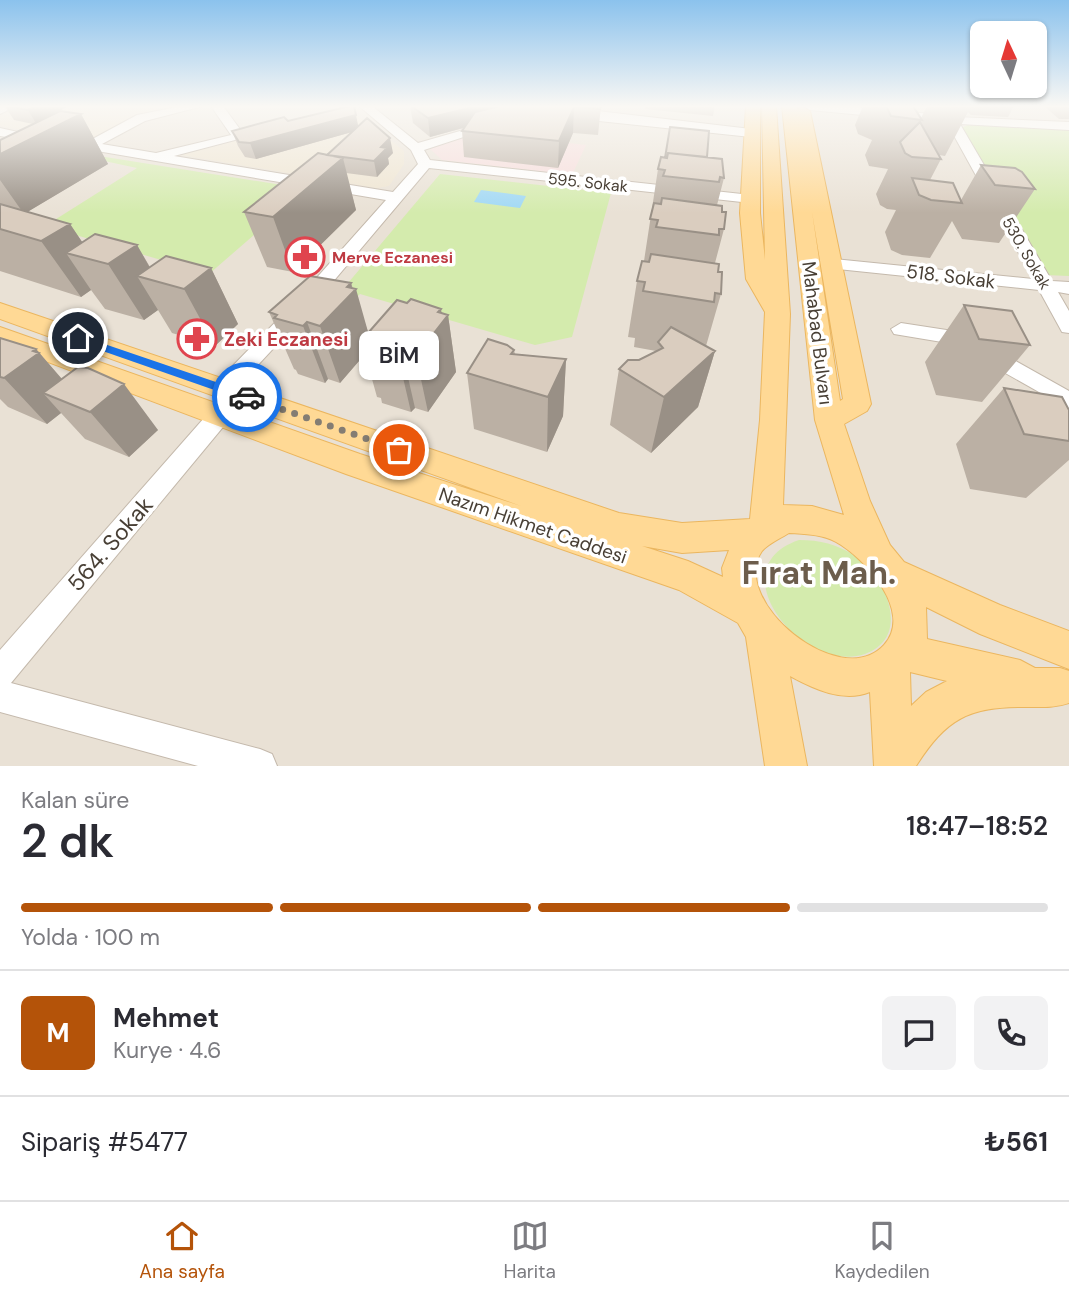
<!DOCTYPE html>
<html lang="tr">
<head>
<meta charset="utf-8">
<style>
	body { margin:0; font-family:"DM Sans",sans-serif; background:#f2f2f3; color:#2b2b33; height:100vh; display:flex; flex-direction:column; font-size:26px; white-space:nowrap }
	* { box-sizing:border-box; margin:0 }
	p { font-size:23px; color:#7c7c81 }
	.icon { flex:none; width:38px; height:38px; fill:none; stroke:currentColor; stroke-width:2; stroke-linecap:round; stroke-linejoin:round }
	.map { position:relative; height:766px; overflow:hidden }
	.drawer { display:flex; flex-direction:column; background:#fff; flex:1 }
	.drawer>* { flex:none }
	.needle { width:46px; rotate:356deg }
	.buttons { position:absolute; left:970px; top:21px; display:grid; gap:14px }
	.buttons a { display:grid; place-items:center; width:77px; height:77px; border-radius:10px; background:#fff; box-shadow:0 2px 5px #0004; font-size:35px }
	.pin { position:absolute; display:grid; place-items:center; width:60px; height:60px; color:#fff; margin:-30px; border:4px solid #fff; border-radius:50%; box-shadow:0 2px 7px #0007 }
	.courier { position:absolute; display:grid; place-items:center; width:70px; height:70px; margin:-35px; border:5px solid #1a73e8; border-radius:50%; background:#fff; color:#222; box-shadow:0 2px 9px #0007 }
	.bubble { position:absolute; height:49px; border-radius:10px; background:#fff; box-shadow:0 2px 5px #0004; font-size:23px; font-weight:600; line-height:49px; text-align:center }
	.headline em { font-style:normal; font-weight:600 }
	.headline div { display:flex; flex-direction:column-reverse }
	.headline { display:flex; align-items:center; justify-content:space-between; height:119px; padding:0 21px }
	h1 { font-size:46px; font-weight:600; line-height:52px }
	.bar { display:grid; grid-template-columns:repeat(4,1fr); gap:10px 7px; align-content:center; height:84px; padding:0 21px }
	.bar i { height:9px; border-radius:5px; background:#e1e1e2 }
	.bar .current { background:#b45309 }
	.bar p { grid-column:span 4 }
	.line { display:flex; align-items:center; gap:18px; padding:0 21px; border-top:2px solid #e1e1e2 }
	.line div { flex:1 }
	.round { display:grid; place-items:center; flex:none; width:74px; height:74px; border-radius:10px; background:#f2f2f3 }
	.tabs { display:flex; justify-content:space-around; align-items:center; height:98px; border-top:2px solid #e1e1e2; background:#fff; font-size:19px; color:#7c7c81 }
	.tabs a { display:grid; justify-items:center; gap:4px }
	.tabs .current { color:#b45309 }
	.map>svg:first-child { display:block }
</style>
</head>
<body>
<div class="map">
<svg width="1069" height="766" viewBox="0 0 1069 766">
	<rect width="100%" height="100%" fill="#f4efe7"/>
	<!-- residential -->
	<path fill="#e9e1d5" d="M0,106H1069V766H0Z"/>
	<!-- education -->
	<path fill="#eee4d0" d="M20,106H178L137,115L90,141L0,126V115Z
		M354,113L404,151V164L389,186L377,188L175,154Z"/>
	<!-- medical -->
	<path fill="#f6dbda" d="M481,133L586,145L572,175L442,160L428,147Z"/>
	<!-- green -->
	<path fill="#d4ebad" d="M968,125L1069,130V276L1045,275L961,128Z
		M99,156L307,189L209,274L45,226L137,168L95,159Z
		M440,174L611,193L572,337L535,345L360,294L303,349L294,347Z
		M799,540C820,540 837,544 855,556C885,575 913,637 865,654C803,675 716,568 799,540Z"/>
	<!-- water -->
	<path fill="#a0d8f5" d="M481,190L526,196L520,208L474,202Z"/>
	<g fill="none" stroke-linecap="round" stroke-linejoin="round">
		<!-- minor casing -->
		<g stroke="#c4b9ac" stroke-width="2">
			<path id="minor" d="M0,106H16L0,114Z
				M182,106H203L145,121L102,144L156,153L231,135L211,106H223L242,132L263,127L269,131L174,156L393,192L418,164L411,150L359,106H372L418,143L488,123L494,127L424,150L430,160L751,195L758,199L751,203L429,168L310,309L230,395H216L212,389L216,383L296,301L386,200L91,150L85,152L65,143L71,139L87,142L137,115Z
				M555,106L751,129L757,133L751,137L599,121Z
				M804,106H843L943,115L940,110L946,106L956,117L1069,122V130L960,124L1052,281L1069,282V294L1058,292L1069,311V333L1062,332L1039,290L828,268L825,264L834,259L1033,279L947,123L810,110Z
				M0,128L45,138L39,142L0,136Z
				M901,323L966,333L1069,391V409L954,344L894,334L891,329Z
				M220,407L228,409L231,415L228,421L11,683L260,749L272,754L277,766H198L0,712V650L212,409Z"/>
		</g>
		<!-- major casing -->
		<g stroke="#ebb65f" stroke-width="2">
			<path id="major" d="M746,106H760V213L765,260L762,106H776L790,314L783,505L812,506L844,515L815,420L782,106H796L797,109L803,107L810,111L871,404L867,411L844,424L870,501L890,545L904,562L1000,605L1069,631V669L980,634L926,607L927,639L1020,660L1035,668H1060L1069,671V703C1055,708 1040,707 1025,707C968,707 947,718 916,766H874L870,692C843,703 814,689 790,676L807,766H765L746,637L738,623L679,590L346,474L0,344V327L360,454L521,506L0,319V303L619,513L682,523L750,519L760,420L765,312L746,279L740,213ZM812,212L843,399L840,401ZM789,533C804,534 822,534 836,542C865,558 914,612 884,645C840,693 728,600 762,551C768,544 781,538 789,533ZM642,546L682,553L729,550L722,568L723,577L688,561ZM910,672L947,681L926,692L911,706Z"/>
		</g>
		<!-- minor -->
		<use href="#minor" fill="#fff" fill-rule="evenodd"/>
		<!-- major -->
		<use href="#major" fill="#ffd995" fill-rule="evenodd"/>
	</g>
	<!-- wall -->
	<path fill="#bbb0a4" d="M5,106L56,112L81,114L108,164L27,212L70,224L82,242L137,245L150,267L211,268L238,324L215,346L172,333L158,310L144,320L105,309L91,290L81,297L0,271V140L33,124L14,120Z
		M410,106H601L598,135L573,133L558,168L464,157L462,131L464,128L430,137L413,123Z
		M646,106H715L713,116L645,109Z
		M863,106H913L921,118L927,106H1014L1008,117L971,115L968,112L945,156L939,155L941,159L930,180L961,200L981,165L1035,189L999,243L962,239L952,221L930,258L902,255L891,250L885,232L896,210L887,209L880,205L876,194L888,169L869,166L865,155L872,140L858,134L855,125Z
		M1044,106H1069V119H1059Z
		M288,121L358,126L393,153L388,158L389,164L377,177L346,173L356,210L293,272L267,267L244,212L327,155L352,132L256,159L245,157L238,146L232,131Z
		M707,157L724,178L717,205L722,212L724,229L715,263L718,272L721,294L706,346L715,351L698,407L651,453L610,425L619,369L656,351L634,347L635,338L628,337L637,281L644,261L658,169L665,158Z
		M351,283L368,332L407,303L441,309V313L448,315L456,372L428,412L415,408L411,412L382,403L381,398L377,397L365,354L340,383L328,379L325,383L298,374L296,370L294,369L269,312Z
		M964,305L1030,345L982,402L936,395L925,362Z
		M0,338L36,349L62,379L158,430L129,457L85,439L61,413L47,424L8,407L0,399Z
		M514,350L515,354L566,359L563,416L547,452L474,429L467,373Z
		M1004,388L1069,410V460L1026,498L970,489L956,444Z"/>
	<!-- shaded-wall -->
	<path fill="#999086" d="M37,106H68L37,125L28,110Z
		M478,106H536V108L430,137L428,118Z
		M574,107L573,133L558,168L559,141Z
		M81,114L108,164L24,214L0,180V154Z
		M356,115L359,130L256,159L250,143Z
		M390,138L393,153L388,158L389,164L377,177L374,161L381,147Z
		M343,158L356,210L293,272L273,217Z
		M70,224L95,261L66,253L91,290L81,297L41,241Z
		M137,245L158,282L137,276L158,310L144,320L108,264Z
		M211,268L238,324L215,346L184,289Z
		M351,283L353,292L356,289L372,346L369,343L361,341L365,354L340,383L320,326L347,287Z
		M441,309L443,322L448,315L456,372L428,412L416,356Z
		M307,322L328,379L325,383L303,326Z
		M36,349L79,399L43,393L61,413L47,424L4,378Z
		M402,351L415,408L411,412L398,356Z
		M715,351L698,407L651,453L664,397Z
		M566,359L563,416L547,452L548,397Z
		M124,384L158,430L129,457L90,412Z"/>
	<!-- building -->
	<path fill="#dacdbf" stroke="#999086" stroke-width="2" d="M6,106H37L28,110Z
		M350,106H354L356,115L250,143L239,142L232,131L284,117L288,121Z
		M411,106H478L428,118Z
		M500,106H601L600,109L574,107L559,141L462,131L475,112Z
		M886,106H913L922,120L891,116Z
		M60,111L81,114L0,154V140Z
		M367,118L390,138L381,147L387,148L374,161L327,155Z
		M920,122L941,159L912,157L905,153L900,142Z
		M670,127L709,131L707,157L668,153L667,158H665Z
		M318,153L343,158L273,217L244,212Z
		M668,153L722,159L724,178L720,177L719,182L663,176L665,170L658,169L661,157L667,158Z
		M981,165L1015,168L1022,172L1035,189L995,185Z
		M912,178L953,183L962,203L931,200L919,195Z
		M662,198L722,206V212H726L724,229H719V235L656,227L658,220L650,219L654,203L661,204Z
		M0,204L70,224L41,241L0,229Z
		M95,234L137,245L108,264L66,253Z
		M651,254L719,264L718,272H722L721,294L715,293L714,302L643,291L645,282L637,281L642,261L649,262Z
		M166,256L211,268L184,289L137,276Z
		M310,276L351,283L347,287L356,289L320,326L307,322L303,326L274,318L277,315L269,312Z
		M411,299L441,309L438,312L448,315L416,356L402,351L398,356L366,346L369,343L361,341L397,300L407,303Z
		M964,305L1012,311L1030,345L979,339Z
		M671,327L715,351L664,397L619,369L628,360H639L663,348L658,342Z
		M0,338L36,349L33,351L39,353L4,378L0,377Z
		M488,339L507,345L514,350L511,354L566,359L548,397L467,373Z
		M78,367L88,368L124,384L90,412L43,393Z
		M1004,388L1062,397L1069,410V441L1024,434Z"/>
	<!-- sky -->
	<linearGradient id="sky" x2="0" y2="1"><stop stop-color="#8bc2ed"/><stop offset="0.5" stop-color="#faf8f4"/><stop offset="1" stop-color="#faf8f4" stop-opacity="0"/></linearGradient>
	<rect width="1069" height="213" fill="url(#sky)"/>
	<!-- route -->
	<path fill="#1a73e8" d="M78,335L251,394L253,397L243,400L74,341L73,338Z"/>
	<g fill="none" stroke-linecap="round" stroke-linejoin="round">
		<!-- done -->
		<path stroke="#847d73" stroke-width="7" stroke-dasharray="0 12.6" d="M247,397L399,450"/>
	</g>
	<!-- icons -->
	<defs>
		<g id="pharmacy-ring" transform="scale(2.0125)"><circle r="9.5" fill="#fff" stroke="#e0444e" stroke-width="1.5"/><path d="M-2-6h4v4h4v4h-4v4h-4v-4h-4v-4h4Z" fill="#e0444e"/></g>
	</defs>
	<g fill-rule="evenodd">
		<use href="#pharmacy-ring" x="305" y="257"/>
		<use href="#pharmacy-ring" x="197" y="339"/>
	</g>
	<g text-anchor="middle" stroke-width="7" stroke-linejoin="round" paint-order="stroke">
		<!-- far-street labels -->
		<g font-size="16" fill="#483f35" stroke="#fff">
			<text transform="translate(588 182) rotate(6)" y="6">595. Sokak</text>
			<text transform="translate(1027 253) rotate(60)" y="6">530. Sokak</text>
		</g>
		<!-- far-health labels -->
		<g font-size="16" font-weight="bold" fill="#be3a42" stroke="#fff" text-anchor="start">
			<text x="332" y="263">Merve Eczanesi</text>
		</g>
		<!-- street labels -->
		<g font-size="19" fill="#483f35" stroke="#fff">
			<text transform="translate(951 276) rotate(7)" y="7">518. Sokak</text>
			<text transform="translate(818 333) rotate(83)" y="7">Mahabad Bulvarı</text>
			<text transform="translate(533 525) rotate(19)" y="7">Nazım Hikmet Caddesi</text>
		</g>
		<!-- health labels -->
		<g font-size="19" font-weight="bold" fill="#be3a42" stroke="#fff" text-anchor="start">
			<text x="224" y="346">Zeki Eczanesi</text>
		</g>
		<!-- near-street labels -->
		<g font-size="23" fill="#483f35" stroke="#fff">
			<text transform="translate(110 544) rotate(-49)" y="8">564. Sokak</text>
		</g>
		<!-- near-district labels -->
		<g font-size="32" font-weight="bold" fill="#6c5d4c" stroke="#fff">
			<text x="819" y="584">Fırat Mah.</text>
		</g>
	</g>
</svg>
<div class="buttons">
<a><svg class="needle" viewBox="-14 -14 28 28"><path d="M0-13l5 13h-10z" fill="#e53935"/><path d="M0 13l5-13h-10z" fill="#7c7c81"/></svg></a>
</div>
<div class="pin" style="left:399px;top:450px;background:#ea580c"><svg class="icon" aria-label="bag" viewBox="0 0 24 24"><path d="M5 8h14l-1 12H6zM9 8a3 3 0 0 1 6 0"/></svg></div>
<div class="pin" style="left:78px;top:338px;background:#1f2937"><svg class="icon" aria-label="home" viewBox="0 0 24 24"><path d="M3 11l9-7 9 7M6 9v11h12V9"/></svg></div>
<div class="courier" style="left:247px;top:397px"><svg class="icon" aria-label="car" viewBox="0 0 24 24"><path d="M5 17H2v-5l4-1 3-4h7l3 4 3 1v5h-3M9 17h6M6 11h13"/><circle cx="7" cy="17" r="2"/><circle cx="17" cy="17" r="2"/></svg></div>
<div class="bubble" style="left:359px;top:331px;width:80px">BİM</div>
</div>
<section class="drawer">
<div class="headline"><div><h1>2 dk</h1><p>Kalan süre</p></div><em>18:47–18:52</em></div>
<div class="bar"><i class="current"></i><i class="current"></i><i class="current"></i><i></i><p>Yolda · 100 m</p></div>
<div class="line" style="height:126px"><b class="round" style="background:#b45309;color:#fff">M</b><div><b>Mehmet</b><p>Kurye · 4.6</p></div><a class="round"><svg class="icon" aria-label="chat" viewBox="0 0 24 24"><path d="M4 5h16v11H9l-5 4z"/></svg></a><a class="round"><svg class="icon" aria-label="phone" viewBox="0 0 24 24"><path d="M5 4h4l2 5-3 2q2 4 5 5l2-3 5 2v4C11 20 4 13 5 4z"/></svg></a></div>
<div class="line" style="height:91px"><div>Sipariş #5477</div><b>₺561</b></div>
</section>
<nav class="tabs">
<a class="current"><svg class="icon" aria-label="home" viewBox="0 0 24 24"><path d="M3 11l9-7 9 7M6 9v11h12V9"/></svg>Ana sayfa</a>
<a><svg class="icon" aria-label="map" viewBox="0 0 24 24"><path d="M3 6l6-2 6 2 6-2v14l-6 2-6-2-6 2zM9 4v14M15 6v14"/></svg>Harita</a>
<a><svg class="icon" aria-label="saved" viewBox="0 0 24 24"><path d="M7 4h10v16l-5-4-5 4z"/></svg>Kaydedilen</a>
</nav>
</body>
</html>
